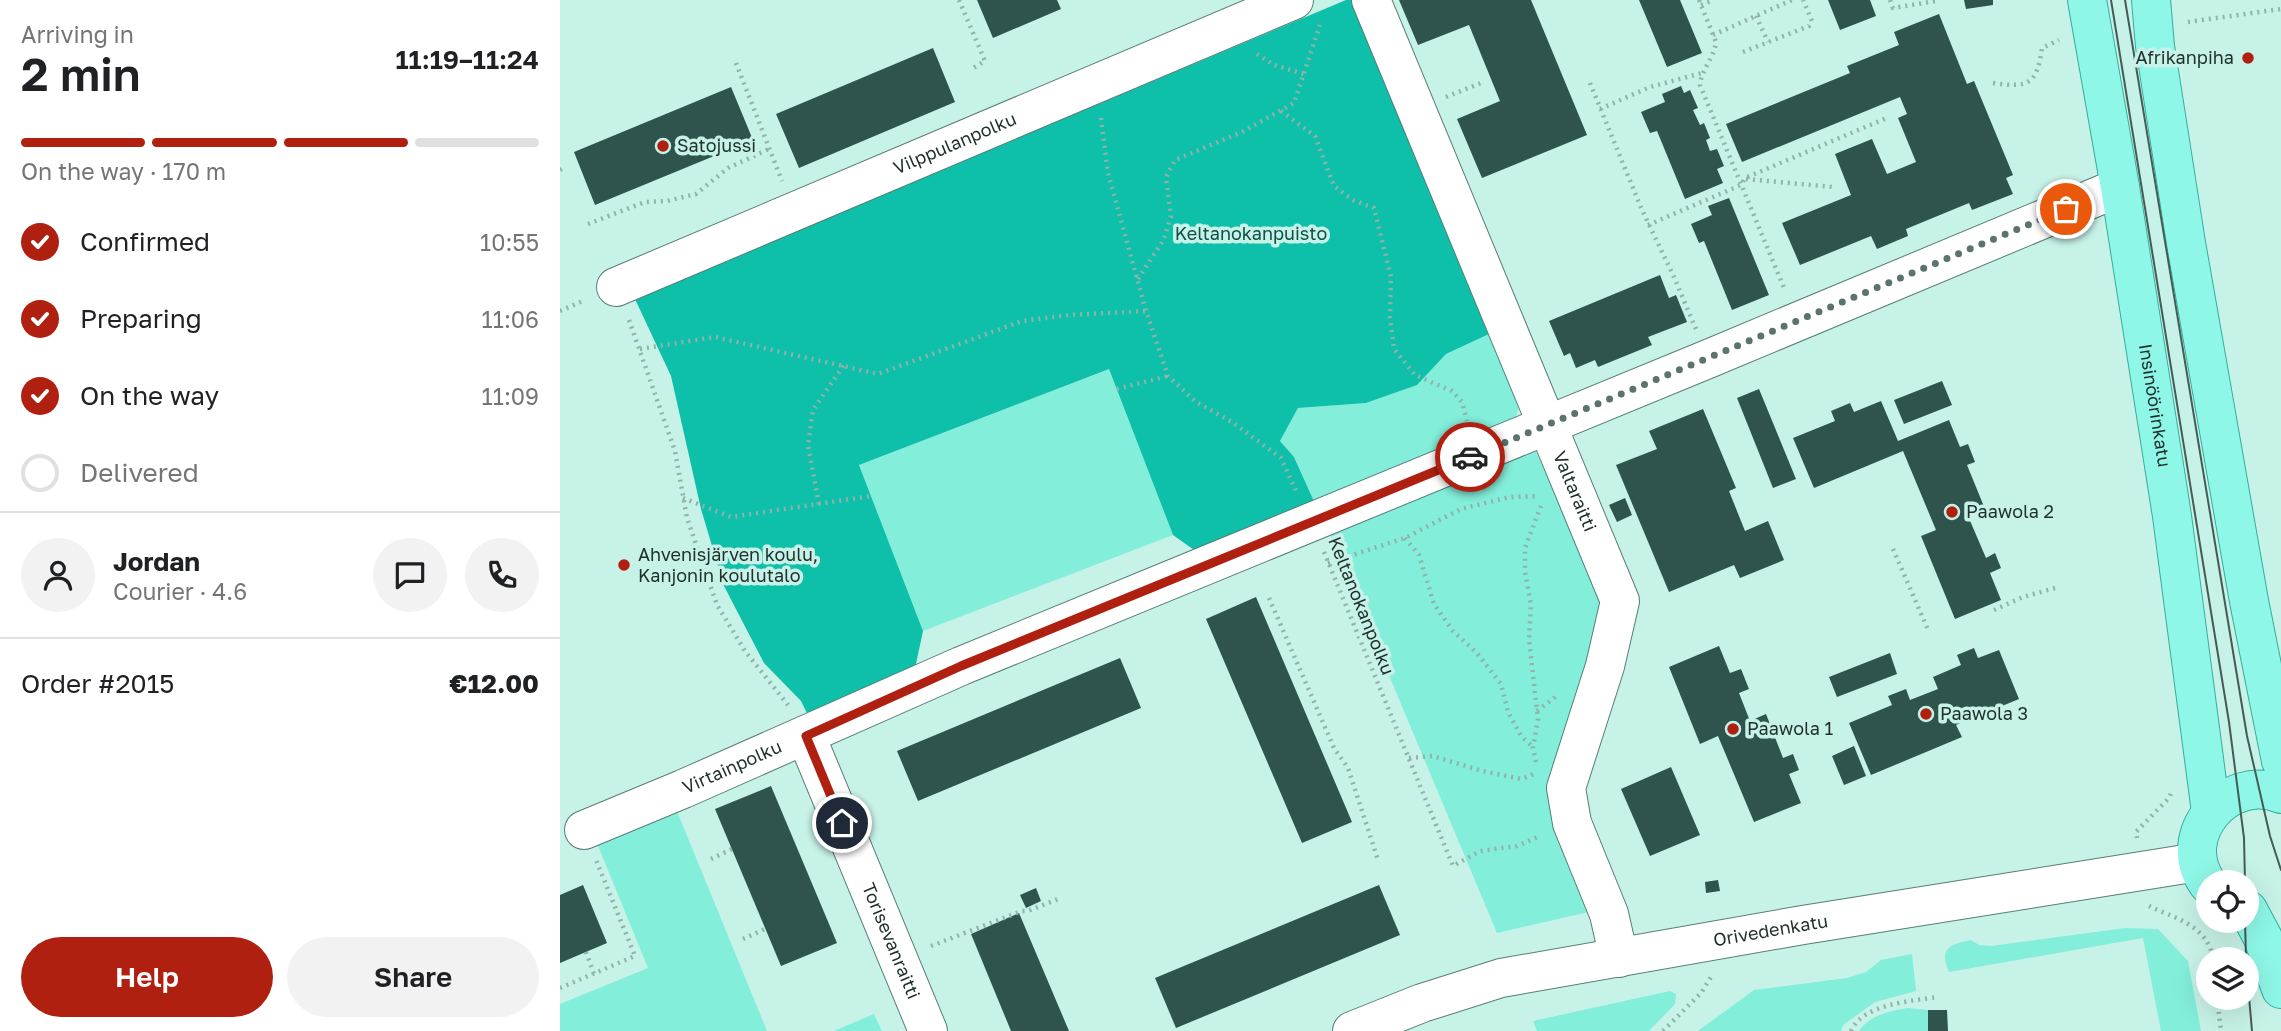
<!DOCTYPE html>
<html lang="en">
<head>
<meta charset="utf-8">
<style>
	body { margin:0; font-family:"Golos Text",sans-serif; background:#f2f2f2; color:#202124; height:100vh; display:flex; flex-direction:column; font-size:26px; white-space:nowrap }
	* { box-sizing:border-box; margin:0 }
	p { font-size:23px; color:#757577 }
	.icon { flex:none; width:38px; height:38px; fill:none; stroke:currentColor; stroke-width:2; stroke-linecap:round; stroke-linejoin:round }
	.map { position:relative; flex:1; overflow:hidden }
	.side { display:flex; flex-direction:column; background:#fff; width:560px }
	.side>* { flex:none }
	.fabs { position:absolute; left:1636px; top:870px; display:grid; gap:14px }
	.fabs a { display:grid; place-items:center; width:63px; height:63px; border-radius:50%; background:#fff; box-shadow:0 7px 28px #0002; font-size:35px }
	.pin { position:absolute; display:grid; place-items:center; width:60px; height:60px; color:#fff; margin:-30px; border:4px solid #fff; border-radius:50%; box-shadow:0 2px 7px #0007 }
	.courier { position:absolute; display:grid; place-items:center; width:70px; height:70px; margin:-35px; border:5px solid #af2011; border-radius:50%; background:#fff; color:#222; box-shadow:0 2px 9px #0007 }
	.head em { font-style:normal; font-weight:600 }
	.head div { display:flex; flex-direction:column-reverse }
	.head { display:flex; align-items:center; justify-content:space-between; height:119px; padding:0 21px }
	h1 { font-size:46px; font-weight:600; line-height:52px }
	.bar { display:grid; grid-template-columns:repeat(4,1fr); gap:10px 7px; align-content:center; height:84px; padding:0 21px }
	.bar i { height:9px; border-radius:5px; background:#e0e0e0 }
	.bar .active { background:#af2011 }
	.bar p { grid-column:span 4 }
	.line { display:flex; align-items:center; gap:18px; padding:0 21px; border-top:2px solid #e0e0e0 }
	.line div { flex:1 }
	.round { display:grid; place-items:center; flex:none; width:74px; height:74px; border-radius:37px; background:#f2f2f2 }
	ol { padding:0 21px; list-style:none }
	li { display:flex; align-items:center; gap:21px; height:77px }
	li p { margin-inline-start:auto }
	li .icon { padding:7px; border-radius:50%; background:#af2011; color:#fff; stroke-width:4 }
	li:last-child { color:#757577 }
	li i { width:38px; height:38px; border:4px solid #e0e0e0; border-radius:50% }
	.action { display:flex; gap:14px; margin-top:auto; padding:14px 21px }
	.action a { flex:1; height:80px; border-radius:42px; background:#af2011; color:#fff; font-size:28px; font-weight:600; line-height:80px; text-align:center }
	.action a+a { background:#f2f2f2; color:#202124 }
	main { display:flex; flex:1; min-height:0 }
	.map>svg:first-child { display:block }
</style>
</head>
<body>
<main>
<section class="side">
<div class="head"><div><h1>2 min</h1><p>Arriving in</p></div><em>11:19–11:24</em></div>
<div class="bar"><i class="active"></i><i class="active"></i><i class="active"></i><i></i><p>On the way · 170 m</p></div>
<ol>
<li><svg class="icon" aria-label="check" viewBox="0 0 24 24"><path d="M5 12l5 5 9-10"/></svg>Confirmed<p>10:55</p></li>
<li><svg class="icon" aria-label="check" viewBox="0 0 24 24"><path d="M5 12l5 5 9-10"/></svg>Preparing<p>11:06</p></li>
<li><svg class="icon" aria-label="check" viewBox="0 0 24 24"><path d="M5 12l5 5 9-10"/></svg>On the way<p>11:09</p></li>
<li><i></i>Delivered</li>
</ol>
<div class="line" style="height:126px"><a class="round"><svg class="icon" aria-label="person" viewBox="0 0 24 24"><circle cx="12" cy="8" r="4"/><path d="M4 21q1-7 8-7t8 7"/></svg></a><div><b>Jordan</b><p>Courier · 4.6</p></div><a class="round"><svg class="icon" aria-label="chat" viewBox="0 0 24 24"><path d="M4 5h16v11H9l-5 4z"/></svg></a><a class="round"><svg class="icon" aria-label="phone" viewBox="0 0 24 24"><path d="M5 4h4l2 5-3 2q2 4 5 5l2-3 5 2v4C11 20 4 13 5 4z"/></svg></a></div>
<div class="line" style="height:91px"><div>Order #2015</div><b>€12.00</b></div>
<div class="action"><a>Help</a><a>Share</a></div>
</section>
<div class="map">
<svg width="1721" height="1031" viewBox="0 0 1721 1031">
	<rect width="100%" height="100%" fill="#c7f2e8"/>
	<!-- green -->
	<path fill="#83eeda" d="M929,334L959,406L955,421L757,508L734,457L720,441L738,408L806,403L857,385L886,354Z
		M549,369L613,535L363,631L299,465Z
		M963,449L976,452L1046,609L1015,709L1033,911L937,933L766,525Z
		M114,804L207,1031H0V1004L88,968L34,836Z
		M1565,928L1598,929L1628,961L1641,1031H1601L1583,938L1389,972C1378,948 1391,944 1411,940L1419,945L1431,946Z
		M1352,954L1356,991L1315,1002L1283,1025L1281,1031H1138L1194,990L1287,978L1306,972L1321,960Z
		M1110,991L1116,994L1115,1004L1089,1031H977L973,1021Z
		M1348,1008L1368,1010V1031H1299C1310,1015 1330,1011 1348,1008Z
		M314,1014L322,1031H274Z"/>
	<!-- forest -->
	<path fill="#0ebfa9" d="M786,0H797L929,334L886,354L857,385L806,403L738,408L720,441L734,457L757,508L644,557L613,535L549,369L299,465L363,631L354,673L251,721L241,701L204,663L164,586L141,509L111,376L75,299Z"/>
	<!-- building -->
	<path fill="#2e544d" d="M417,0H497L501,9L433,38Z
		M839,0H971L1027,135L922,178L897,119L940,101L909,25L858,45Z
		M1079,0H1120L1142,53L1107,67Z
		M1268,0H1310L1316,16L1280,30Z
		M1404,0H1433V5L1406,9Z
		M1379,14L1407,84L1414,81L1453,175L1446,178L1453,194L1412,210L1409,203L1346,229L1348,236L1317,249L1311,236L1240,265L1222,223L1291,195L1275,154L1312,139L1327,174L1356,162L1338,118L1347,114L1340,97L1182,162L1166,124L1290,73L1287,66L1339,45L1334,32Z
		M373,48L395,102L239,168L216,114Z
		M1121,86L1124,93L1130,90L1138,108L1133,110L1140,125L1144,123L1150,138L1146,140L1150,151L1157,149L1164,166L1157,169L1163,183L1125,199L1097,131L1090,133L1081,112L1105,102L1102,94Z
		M171,87L193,140L35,205L14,152Z
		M1169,198L1209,295L1172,310L1144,241L1139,243L1131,224L1152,215L1148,206Z
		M1100,275L1109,298L1116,295L1127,322L1088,337L1092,345L1038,367L1035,360L1016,368L1010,353L1004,356L989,321Z
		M1382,381L1392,405L1344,424L1334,400Z
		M1199,389L1236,479L1213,488L1177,398Z
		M1321,401L1338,441L1389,420L1400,447L1408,444L1415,462L1407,465L1425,509L1408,516L1426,558L1435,553L1441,568L1430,573L1441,600L1395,619L1361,536L1376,530L1343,451L1254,488L1233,438L1275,421L1271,411L1290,403L1294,412Z
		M1143,409L1176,488L1169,491L1185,531L1208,521L1224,560L1180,578L1174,565L1109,592L1056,465L1097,449L1089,431Z
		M1065,498L1072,515L1057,522L1049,505Z
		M696,597L792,822L742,843L646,619Z
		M1159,646L1170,673L1181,669L1189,689L1179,693L1190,721L1206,714L1223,758L1233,754L1239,770L1229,774L1241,803L1194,822L1158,736L1140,744L1109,667Z
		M1414,648L1418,658L1439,650L1459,699L1396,725L1402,737L1311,775L1289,723L1332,705L1328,696L1346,689L1350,700L1378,689L1373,677L1401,665L1397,655Z
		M1330,653L1337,674L1277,697L1269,677Z
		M560,658L581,708L358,801L337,751Z
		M1294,746L1306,776L1284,785L1272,756Z
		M1111,767L1140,835L1090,856L1061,789Z
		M211,786L277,943L221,966L155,809Z
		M1158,880L1160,891L1146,893L1145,882Z
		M23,885L47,943L0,963V895Z
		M819,885L840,935L616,1028L595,978Z
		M476,888L481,901L466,908L460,895Z
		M459,913L509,1031H451L411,934Z
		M1368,1010H1387L1388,1031H1368Z"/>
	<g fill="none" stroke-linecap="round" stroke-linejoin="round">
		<!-- minor casing -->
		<g stroke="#577e76" stroke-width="40">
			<g id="minor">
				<path id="s1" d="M811,0L1060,601L1045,666L1006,788L1012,823L1049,914L1059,958"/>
				<path id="s2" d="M56,287L734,0"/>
				<path id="s3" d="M246,736L368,1031"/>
				<path id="s4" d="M24,830L123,789L401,666L1148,359L1560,187"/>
				<path id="s5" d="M792,1031L862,1003L941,978L1243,925L1638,862"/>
			</g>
		</g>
		<!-- major casing -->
		<g stroke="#36ad9b" stroke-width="40">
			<g id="major">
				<path id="s6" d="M1527,0L1560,187L1612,516L1651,812"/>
				<path d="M1591,0L1595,46L1626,243L1689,601L1721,761"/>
				<path d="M1648,884C1613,836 1668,772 1721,794"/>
				<path d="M1688,910L1703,938L1721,989"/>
			</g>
		</g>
		<!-- path -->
		<path stroke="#90b2aa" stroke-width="4.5" stroke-dasharray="2 5" stroke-linecap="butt" d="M399,0L425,61L410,70
			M1139,0L1156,42C1154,58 1141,70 1140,85L1224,288
			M1330,0L1333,8L1376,1
			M1141,5L1154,0
			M1196,16L1208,42
			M1628,22L1721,9
			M1153,35L1232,0
			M1183,52L1249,26L1252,21L1243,0
			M697,54L714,65L744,74
			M176,63L222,181
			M1030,83L1082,210L1114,277L1136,329
			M1433,83C1468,88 1477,85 1482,48L1499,40
			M886,97L921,83
			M1040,109L1090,87L1142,73
			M721,111L755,136L774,186L793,200L814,208L831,277L830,317L834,349L855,375L892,391L902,402L907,421
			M541,118L548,173L586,311L608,376L636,402L672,422L721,458L737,493
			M0,170L3,168
			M1186,179L1273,187
			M28,224L85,202L107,201L136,194L168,168L209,149
			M1088,225L1181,185L1185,178L1329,117
			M578,279L604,239L611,216L606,177L615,160L682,132L734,103L760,25
			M0,311L25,300
			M69,320L115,451L127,518L157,605L185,651L228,705
			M80,349L155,337L318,374L462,321L509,315L586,311
			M557,389L608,376
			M123,498L171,517L311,496
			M259,504L248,446L253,410L284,365
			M845,538L859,555L874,604L893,631L917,653L941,684L948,712L961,736L973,747
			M1333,549L1369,632
			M764,552L893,866L920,851L957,846L980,836
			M768,563L845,538L901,509L950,497L979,496
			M709,598L774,748L788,768L818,860
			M1434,610L1463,597L1495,588
			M977,711L994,698L997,693
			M849,758L873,756L922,771L962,779L974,774
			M976,762L973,748L978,719L969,639L971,605L965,572V548L981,506
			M1577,838L1576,832L1609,798L1612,791
			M151,859L172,849
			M1589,906C1614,918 1648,925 1653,959
			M183,939L205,929
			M371,946L462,911H468L498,899
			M26,952L34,974
			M0,988L75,956L36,860
			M1657,998L1661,1031
			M1103,1031L1141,993L1151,977
			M1291,1031C1302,1004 1352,1001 1377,997"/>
		<!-- minor -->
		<use href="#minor" stroke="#fff" stroke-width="38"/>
		<!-- major -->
		<use href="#major" stroke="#8ef7e7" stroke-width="38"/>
		<!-- tram -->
		<path stroke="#455b56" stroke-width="2" d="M1551,0L1669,722L1684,838L1685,882
			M1565,0L1687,736L1710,836L1721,870
			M1685,920L1686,959
			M1687,974L1692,1031"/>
	</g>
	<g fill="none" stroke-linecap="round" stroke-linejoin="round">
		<!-- done -->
		<path stroke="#5a736e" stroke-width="7" stroke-dasharray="0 12.6" d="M910,457L1506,209"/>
		<!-- route -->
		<path stroke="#af2011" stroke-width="9" d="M282,823L246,736L401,666L910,457"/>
	</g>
	<!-- markers -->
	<g fill="#af2011" stroke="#c7f2e8" stroke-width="2.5">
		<circle cx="1688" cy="58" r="7"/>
		<circle cx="103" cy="146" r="7"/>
		<circle cx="1392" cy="512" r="7"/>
		<circle cx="64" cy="565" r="7"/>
		<circle cx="1366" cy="714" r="7"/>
		<circle cx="1173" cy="729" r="7"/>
	</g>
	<g text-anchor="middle" stroke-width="7" stroke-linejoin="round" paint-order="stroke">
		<!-- poi labels -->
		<g font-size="18" fill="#1f2f2c" stroke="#c7f2e8" text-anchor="start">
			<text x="1674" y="64" text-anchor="end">Afrikanpiha</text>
			<text x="117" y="152">Satojussi</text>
			<text x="1406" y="518">Paawola 2</text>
			<text x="78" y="561">Ahvenisjärven koulu,<tspan x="78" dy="21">Kanjonin koulutalo</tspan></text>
			<text x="1380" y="720">Paawola 3</text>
			<text x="1187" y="735">Paawola 1</text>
		</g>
		<!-- street labels -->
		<g font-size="18" fill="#1f2f2c" stroke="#c7f2e8">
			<text dy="6" stroke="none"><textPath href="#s2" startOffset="368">Vilppulanpolku</textPath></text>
			<text dy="6" stroke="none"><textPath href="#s6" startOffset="411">Insinöörinkatu</textPath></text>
			<text dy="6" stroke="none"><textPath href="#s1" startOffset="532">Valtaraitti</textPath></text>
			<text transform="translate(801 606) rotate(68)" y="6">Keltanokanpolku</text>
			<text dy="6" stroke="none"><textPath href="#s4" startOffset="161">Virtainpolku</textPath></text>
			<text dy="6" stroke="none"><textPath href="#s5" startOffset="432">Orivedenkatu</textPath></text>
			<text dy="6" stroke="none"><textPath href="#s3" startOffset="222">Torisevanraitti</textPath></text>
		</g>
		<!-- park labels -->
		<g font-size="18" fill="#0f4f46" stroke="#c7f2e8">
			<text x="691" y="240">Keltanokanpuisto</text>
		</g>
	</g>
</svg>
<div class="fabs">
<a><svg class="icon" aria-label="locate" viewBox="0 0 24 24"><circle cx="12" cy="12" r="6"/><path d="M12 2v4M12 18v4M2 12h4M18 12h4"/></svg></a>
<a><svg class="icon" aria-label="layers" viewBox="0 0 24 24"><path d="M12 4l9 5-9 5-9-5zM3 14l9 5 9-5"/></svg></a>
</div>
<div class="pin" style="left:1506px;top:209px;background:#ea580c"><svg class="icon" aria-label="bag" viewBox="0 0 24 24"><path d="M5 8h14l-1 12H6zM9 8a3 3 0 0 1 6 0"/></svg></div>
<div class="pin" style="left:282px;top:823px;background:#1f2937"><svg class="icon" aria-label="home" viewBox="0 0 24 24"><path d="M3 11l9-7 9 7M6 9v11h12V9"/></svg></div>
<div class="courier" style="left:910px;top:457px"><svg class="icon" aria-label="car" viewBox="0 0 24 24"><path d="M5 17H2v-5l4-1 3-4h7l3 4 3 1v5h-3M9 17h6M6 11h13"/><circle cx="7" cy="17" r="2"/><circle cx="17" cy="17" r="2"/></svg></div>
</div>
</main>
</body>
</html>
